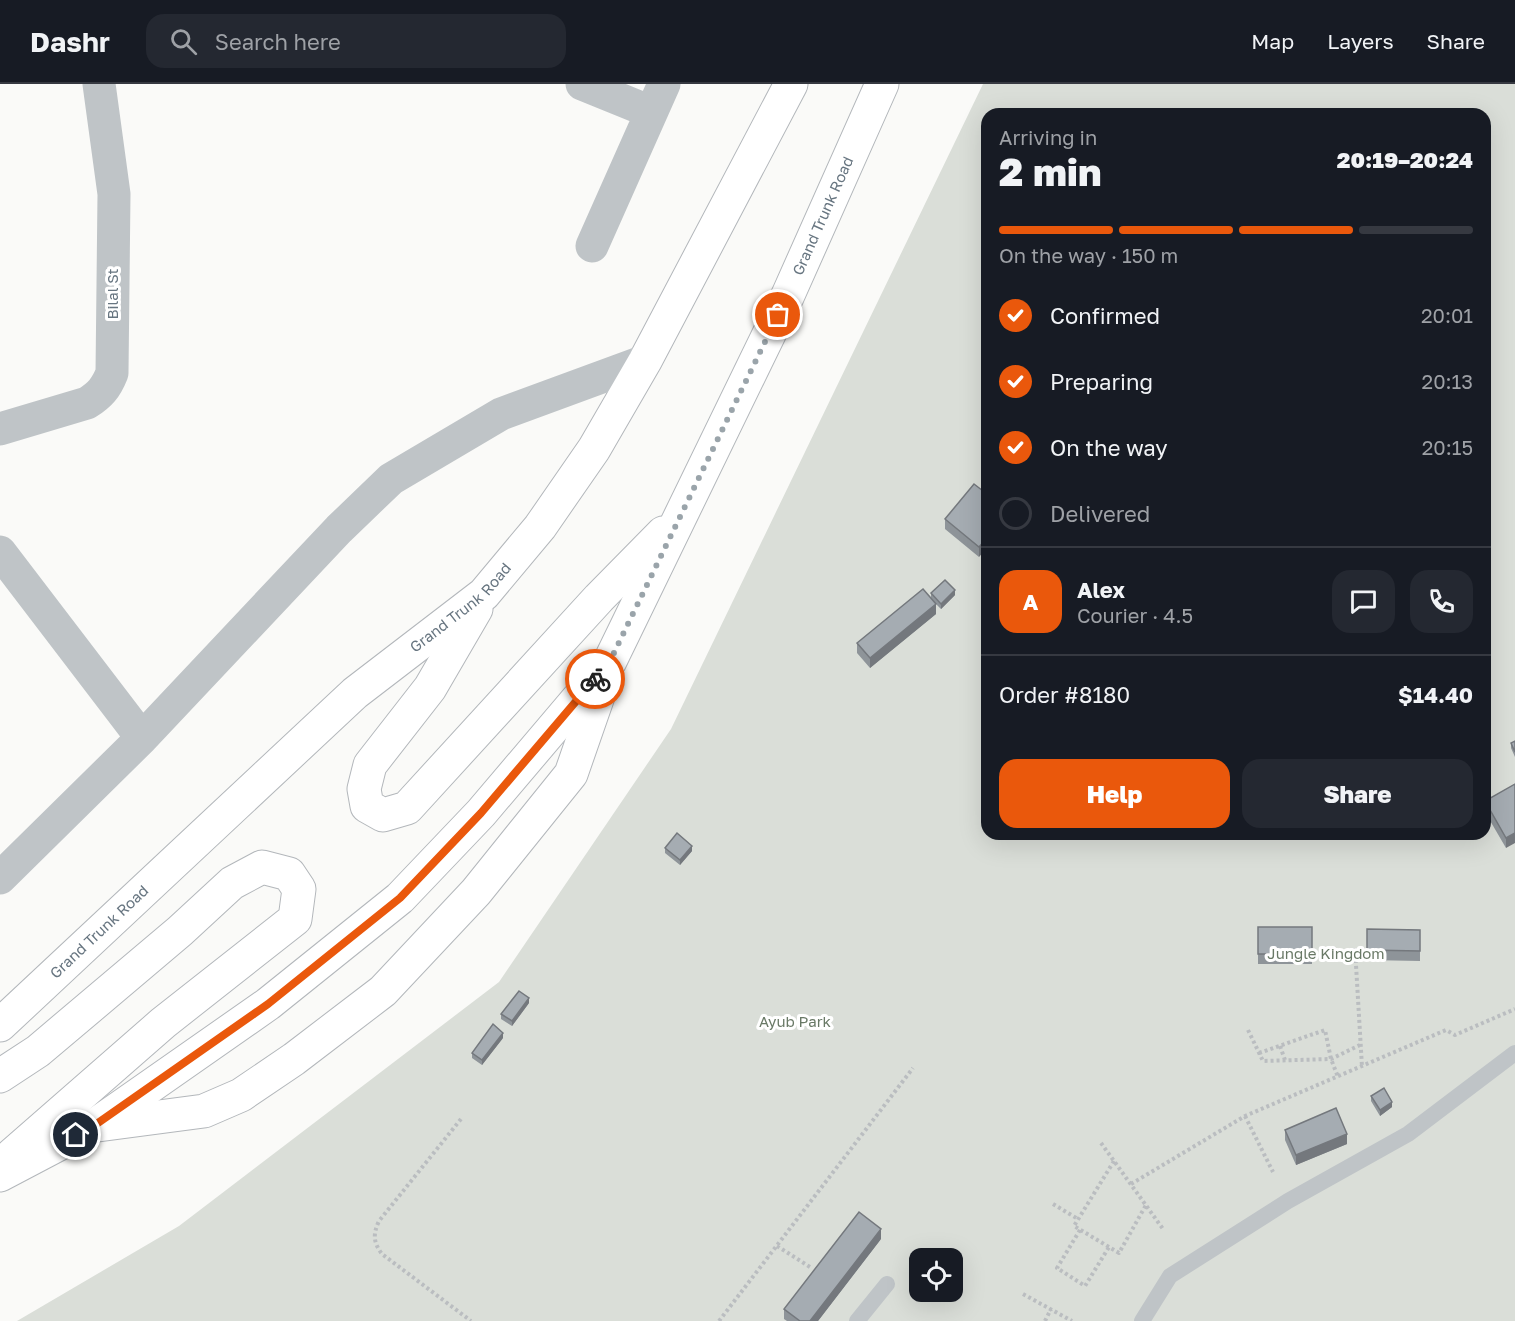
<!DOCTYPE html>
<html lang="en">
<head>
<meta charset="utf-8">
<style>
	body { margin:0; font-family:"Golos Text",sans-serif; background:#242831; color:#f1f3f6; height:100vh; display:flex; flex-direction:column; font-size:22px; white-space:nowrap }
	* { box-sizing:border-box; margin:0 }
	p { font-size:20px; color:#9ea1a6 }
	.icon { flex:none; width:33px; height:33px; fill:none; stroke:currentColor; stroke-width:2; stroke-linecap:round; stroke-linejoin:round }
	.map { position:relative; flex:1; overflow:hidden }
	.side { position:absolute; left:981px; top:24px; width:510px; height:732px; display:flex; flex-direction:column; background:#171b24; border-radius:18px; box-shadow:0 6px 24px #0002 }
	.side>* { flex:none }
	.fabs { position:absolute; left:909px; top:1164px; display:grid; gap:12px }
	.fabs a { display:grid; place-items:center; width:54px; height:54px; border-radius:12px; background:#171b24; box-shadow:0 6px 24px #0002; font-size:30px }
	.pin { position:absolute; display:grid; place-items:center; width:51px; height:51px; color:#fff; margin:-26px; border:3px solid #fff; border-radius:50%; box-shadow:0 2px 6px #0007 }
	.courier { position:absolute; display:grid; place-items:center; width:60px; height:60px; margin:-30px; border:4px solid #ea580c; border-radius:50%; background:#fff; color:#222; box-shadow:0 2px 8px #0007 }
	.overview em { font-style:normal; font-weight:800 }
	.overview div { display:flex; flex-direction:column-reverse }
	.overview { display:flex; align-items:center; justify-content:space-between; height:102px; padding:0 18px }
	h1 { font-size:39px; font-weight:800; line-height:45px }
	.bar { display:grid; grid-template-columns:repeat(4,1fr); gap:9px 6px; align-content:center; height:72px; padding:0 18px }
	.bar i { height:8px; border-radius:4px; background:#363941 }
	.bar .current { background:#ea580c }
	.bar p { grid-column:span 4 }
	.line { display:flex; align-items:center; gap:15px; padding:0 18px; border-top:2px solid #363941 }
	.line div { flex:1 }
	.round { display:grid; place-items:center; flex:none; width:63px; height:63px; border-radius:18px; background:#242831 }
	ol { padding:0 18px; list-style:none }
	li { display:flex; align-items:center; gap:18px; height:66px }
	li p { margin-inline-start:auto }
	li .icon { padding:6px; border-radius:50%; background:#ea580c; color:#fff; stroke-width:4 }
	li:last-child { color:#9ea1a6 }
	li i { width:33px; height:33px; border:3px solid #363941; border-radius:50% }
	.cta { display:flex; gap:12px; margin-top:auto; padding:12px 18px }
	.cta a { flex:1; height:69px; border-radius:18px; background:#ea580c; color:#fff; font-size:24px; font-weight:800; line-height:69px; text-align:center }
	.cta a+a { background:#242831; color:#f1f3f6 }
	header { display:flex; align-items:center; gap:36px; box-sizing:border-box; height:84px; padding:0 30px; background:#171b24; border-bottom:2px solid #363941 }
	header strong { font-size:28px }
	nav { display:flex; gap:33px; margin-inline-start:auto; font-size:21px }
	.search { width:420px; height:54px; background:#242831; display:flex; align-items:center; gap:15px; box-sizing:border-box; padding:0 21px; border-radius:18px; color:#9ea1a6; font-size:22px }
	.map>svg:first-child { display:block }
</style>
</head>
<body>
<header>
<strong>Dashr</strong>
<div class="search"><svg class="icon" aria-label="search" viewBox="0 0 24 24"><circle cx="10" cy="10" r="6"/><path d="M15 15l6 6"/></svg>Search here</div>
<nav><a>Map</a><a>Layers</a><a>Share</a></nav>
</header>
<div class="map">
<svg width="1515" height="1237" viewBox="0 0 1515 1237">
	<rect width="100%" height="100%" fill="#fafaf8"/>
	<!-- green -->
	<path fill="#daded8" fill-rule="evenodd" d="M983,0H1515V1237H17L179,1142L499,898L671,645ZM987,30H1485V750H987ZM920,1174H952V1208H920Z"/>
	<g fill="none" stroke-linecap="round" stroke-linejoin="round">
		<!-- highway casing -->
		<g stroke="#b3b7bb" stroke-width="35">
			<g id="highway">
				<path d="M476,525L430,604L370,681L364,705L367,722L383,731L407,724L599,514L663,449"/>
				<path id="s1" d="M0,941L355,609L484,510L540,443L594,365L645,277L791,0"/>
				<path d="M0,992L38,967L180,847L232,799L262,783L289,790L299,805L295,835L163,939L12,1071"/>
				<path d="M98,1041L204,1027L241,1011L294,975L383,907L476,808L571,690L604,595"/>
				<path id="s2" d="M0,1091L95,1041L268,920L400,814L481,729L610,577L788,211L882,0"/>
			</g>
		</g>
		<!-- path -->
		<path stroke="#babdc0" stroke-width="4" stroke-dasharray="3 3" stroke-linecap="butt" d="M1355,864L1362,983
			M1248,946L1263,977L1331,975L1360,961
			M1280,962L1285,976
			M1259,969L1325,946L1331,975L1338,993
			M1245,1032L1273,1088
			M461,1035L379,1137C373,1150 373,1158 382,1170L471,1237
			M1101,1059L1163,1145
			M1114,1077L1074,1142L1119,1169L1146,1121
			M1131,1100L1245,1032L1446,946L1455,951L1515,925
			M1053,1120L1078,1135
			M1080,1146L1057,1184L1085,1202L1109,1163
			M777,1162L810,1183
			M1023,1210L1072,1237
			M719,1237L913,984
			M1045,1237L1051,1225"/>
		<!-- lane -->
		<path stroke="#bfc4c7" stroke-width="16" d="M857,1237L887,1200
			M1142,1237L1170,1192L1288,1117L1408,1050L1515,969"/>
		<!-- street -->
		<path stroke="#bfc4c7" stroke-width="33" d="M582,0L651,28
			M592,162L664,0
			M0,345L87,319C100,311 106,304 112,289L114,110L99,0
			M0,468L142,654
			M0,794L142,654L339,445L391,395L501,330L645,277"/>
		<!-- highway -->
		<use href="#highway" stroke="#fff" stroke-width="33"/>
	</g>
	<!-- wall -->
	<path fill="#8e9499" d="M987,410L979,473L945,445V435Z
		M931,509L955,511L941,525L936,520V530L870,584L857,569V559L931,514Z
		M1515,657V673L1511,664V659Z
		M1515,700L1506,764L1485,728V717Z
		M665,764L692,767L680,781L665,769Z
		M1258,843H1312V880H1258Z
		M1367,845L1420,846V877L1367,876Z
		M529,919L512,942L501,935V930Z
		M503,954L482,981L472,974V969Z
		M1371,1012L1392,1023L1380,1032L1371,1017Z
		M1285,1046L1347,1060L1296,1081L1285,1056Z
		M881,1155L818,1237H787L784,1235V1225Z
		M957,1196L952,1214L928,1208H952Z"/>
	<!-- shaded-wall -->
	<path fill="#74787d" d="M987,454V464L979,473V463Z
		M955,506V511L941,525V520Z
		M936,520V530L870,584V574Z
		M1515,749V759L1506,764V754Z
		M692,762V767L680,781V776Z
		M529,914V919L512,942V937Z
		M503,949V954L482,981V976Z
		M1392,1018V1023L1380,1032V1026Z
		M1347,1050V1060L1296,1081V1071Z
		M881,1145V1155L818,1237H810Z
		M957,1191V1196L952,1214V1209Z"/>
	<!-- building -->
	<path fill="#a5acb2" stroke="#74787d" stroke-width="1.5" d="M974,400L987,410V454L979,463L945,435Z
		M945,496L955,506L941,520L931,509Z
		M923,505L936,520L870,574L857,559Z
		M1515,657V668L1511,659Z
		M1515,700V749L1506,754L1485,717Z
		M677,749L692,762L680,776L665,764Z
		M1258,843H1312V870H1258Z
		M1367,845L1420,846V867L1367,866Z
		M519,907L529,914L512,937L501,930Z
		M493,940L503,949L482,976L472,969Z
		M1384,1004L1392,1018L1380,1026L1371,1012Z
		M1336,1024L1347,1050L1296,1071L1285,1046Z
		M859,1128L881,1145L810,1237H800L784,1225Z
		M952,1189L957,1191L952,1208Z"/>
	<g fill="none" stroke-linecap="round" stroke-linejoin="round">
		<!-- done -->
		<path stroke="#9aa4aa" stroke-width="6" stroke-dasharray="0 10.8" d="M595,595L610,577L778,231"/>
		<!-- route -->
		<path stroke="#ea580c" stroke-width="8" d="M76,1051L95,1041L268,920L400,814L481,729L595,595"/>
	</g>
	<g text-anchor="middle" stroke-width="6" stroke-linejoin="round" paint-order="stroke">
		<!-- street labels -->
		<g font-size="15" fill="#677580" stroke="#fff">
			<text dy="5" stroke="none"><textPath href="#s2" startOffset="1298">Grand Trunk Road</textPath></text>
			<text transform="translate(113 210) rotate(-90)" y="5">Bilal St</text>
			<text dy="5" stroke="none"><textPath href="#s1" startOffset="622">Grand Trunk Road</textPath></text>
			<text dy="5" stroke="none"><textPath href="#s1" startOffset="136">Grand Trunk Road</textPath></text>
		</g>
		<!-- park labels -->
		<g font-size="15" fill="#697966" stroke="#fff">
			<text x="1326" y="875">Jungle Kingdom</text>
			<text x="795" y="943">Ayub Park</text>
		</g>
	</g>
</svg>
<div class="fabs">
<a><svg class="icon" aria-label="locate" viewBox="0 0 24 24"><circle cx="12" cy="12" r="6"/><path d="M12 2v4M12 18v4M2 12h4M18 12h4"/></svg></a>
</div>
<div class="pin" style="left:778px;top:231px;background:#ea580c"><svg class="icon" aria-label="bag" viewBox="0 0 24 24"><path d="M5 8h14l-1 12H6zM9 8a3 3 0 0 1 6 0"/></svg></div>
<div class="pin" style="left:76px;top:1051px;background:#1f2937"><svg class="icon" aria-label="home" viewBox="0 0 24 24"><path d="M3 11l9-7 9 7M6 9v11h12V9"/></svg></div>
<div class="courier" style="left:595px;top:595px"><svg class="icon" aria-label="bike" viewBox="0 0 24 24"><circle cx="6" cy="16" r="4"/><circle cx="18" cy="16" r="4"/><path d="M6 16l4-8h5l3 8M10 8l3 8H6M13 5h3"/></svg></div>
<section class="side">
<div class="overview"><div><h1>2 min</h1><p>Arriving in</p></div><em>20:19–20:24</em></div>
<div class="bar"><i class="current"></i><i class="current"></i><i class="current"></i><i></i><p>On the way · 150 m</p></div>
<ol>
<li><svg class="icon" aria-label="check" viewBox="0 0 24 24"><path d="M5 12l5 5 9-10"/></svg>Confirmed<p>20:01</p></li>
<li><svg class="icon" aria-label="check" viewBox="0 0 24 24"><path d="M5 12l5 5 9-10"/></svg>Preparing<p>20:13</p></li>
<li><svg class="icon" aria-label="check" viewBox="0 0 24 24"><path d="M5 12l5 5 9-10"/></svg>On the way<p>20:15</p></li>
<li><i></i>Delivered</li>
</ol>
<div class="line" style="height:108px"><b class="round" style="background:#ea580c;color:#fff">A</b><div><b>Alex</b><p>Courier · 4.5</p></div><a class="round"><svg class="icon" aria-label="chat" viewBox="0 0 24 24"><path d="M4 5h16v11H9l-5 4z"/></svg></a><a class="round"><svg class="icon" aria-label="phone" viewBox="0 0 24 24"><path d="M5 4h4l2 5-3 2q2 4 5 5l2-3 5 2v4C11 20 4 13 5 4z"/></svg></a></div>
<div class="line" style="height:78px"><div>Order #8180</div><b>$14.40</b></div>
<div class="cta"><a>Help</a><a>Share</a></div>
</section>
</div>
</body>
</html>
